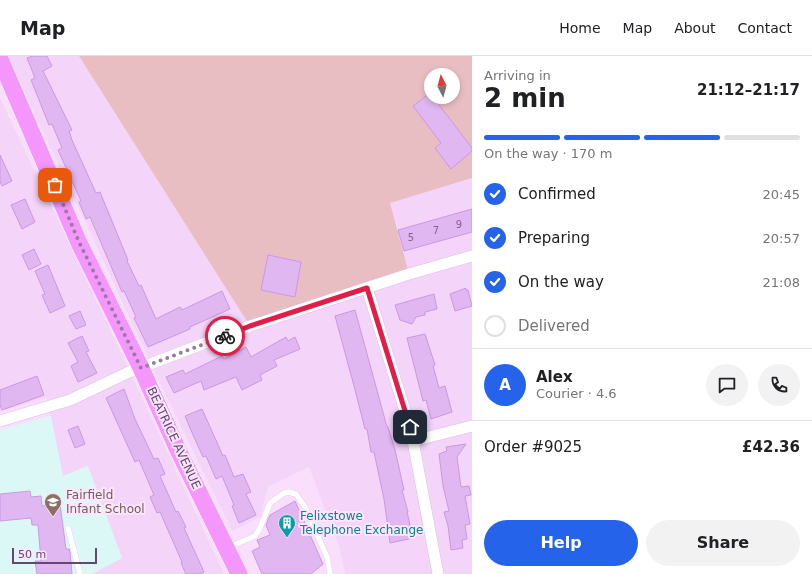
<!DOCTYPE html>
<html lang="en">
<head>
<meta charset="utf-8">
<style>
	body { margin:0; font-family:"DejaVu Sans",sans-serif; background:#f2f2f2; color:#202124; height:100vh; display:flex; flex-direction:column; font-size:15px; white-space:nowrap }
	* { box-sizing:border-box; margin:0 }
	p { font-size:13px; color:#757577 }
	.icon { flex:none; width:22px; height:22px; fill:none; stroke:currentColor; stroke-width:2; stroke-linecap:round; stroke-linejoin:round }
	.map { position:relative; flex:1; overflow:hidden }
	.drawer { display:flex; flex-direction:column; background:#fff; width:340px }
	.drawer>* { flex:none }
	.needle { width:26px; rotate:354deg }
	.controls { position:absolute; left:424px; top:12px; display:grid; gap:8px }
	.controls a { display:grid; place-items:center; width:36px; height:36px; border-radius:50%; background:#fff; box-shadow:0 2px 6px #0003; font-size:20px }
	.scale { position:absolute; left:12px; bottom:10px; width:85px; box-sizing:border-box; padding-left:4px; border:2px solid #644772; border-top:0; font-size:11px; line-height:14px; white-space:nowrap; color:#644772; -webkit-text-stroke:3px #fde5ff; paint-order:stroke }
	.pin { position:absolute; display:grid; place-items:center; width:34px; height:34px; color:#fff; margin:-17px; border-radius:8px; box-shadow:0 2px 6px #0006 }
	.courier { position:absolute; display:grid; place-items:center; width:40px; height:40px; margin:-20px; border:3px solid #e11d48; border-radius:50%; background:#fff; color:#222; box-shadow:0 1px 5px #0007 }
	.summary em { font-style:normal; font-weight:700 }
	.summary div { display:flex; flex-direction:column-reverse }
	.summary { display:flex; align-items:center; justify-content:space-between; height:68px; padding:0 12px }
	h1 { font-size:26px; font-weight:700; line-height:30px }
	.bar { display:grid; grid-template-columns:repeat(4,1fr); gap:6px 4px; align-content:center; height:48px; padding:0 12px }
	.bar i { height:5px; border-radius:3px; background:#e0e0e0 }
	.bar .selected { background:#2563eb }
	.bar p { grid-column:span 4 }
	.line { display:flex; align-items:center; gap:10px; padding:0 12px; border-top:1px solid #e0e0e0 }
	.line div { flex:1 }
	.round { display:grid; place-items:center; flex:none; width:42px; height:42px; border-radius:21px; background:#f2f2f2 }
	ol { padding:0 12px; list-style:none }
	li { display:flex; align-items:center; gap:12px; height:44px }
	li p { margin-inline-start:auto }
	li .icon { padding:4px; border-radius:50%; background:#2563eb; color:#fff; stroke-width:4 }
	li:last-child { color:#757577 }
	li i { width:22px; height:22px; border:2px solid #e0e0e0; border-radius:50% }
	.action { display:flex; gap:8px; margin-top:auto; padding:8px 12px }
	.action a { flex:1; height:46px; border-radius:24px; background:#2563eb; color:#fff; font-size:16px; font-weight:700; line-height:46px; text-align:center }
	.action a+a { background:#f2f2f2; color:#202124 }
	header { display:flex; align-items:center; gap:24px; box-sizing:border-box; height:56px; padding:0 20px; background:#fff; border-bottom:1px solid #e0e0e0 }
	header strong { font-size:19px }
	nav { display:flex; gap:22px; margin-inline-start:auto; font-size:14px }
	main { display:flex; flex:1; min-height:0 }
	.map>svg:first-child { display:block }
</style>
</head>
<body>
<header>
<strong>Map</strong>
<nav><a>Home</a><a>Map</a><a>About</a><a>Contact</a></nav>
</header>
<main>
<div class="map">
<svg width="472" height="518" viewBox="0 0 472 518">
	<rect width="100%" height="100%" fill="#fadffc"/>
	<!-- residential -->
	<path fill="#f4d4f9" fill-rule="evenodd" d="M8,0H472V518H345L340,493L309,411L268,431L260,461L232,475L159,325ZM431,19H453V41H431Z
		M0,42L123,301L224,518H92L122,502L87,410L63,420L46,342L0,355Z"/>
	<!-- education -->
	<path fill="#dcf8f6" d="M51,360L63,420L88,410L122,502L92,518H0V374Z"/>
	<!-- green -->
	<path fill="#e9bec2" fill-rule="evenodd" d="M79,0H472V122L390,147L409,218L250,270ZM431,19H453V41H431Z"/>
	<!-- building -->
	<path fill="#e0b7f1" stroke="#cc97e4" d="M33,0H47L52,10L43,15L72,74L69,75L72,84L96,137L100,136L128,204L127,205L139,230L141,229L156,263L180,251L182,254L222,235L230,253L190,271V273L148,291L134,262L136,261L124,235L122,236L90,161L86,163L79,146L81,145L58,94L62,92L52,68L49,69L31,24L35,22L27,2Z
		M430,37L431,41H433L472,92V95L451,113L435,92L441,87L413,50Z
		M0,99L12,125L2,130L0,125Z
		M25,143L35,166L22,173L11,149Z
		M472,153V176L404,195L398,174Z
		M34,193L41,208L29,214L22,199Z
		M268,199L301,206L295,241L261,234Z
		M48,209L65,250L50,257L42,239L45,238L35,215Z
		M466,232V234H468L472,250L455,255L450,238Z
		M434,238L437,253L425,256V259L416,261L412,268L400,264L395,249Z
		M355,254L387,371H388L395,394L404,434H402L408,456H407L413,482L390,487L384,443L374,396H371L367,373H365L354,330L335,260Z
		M80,255L86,269L76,273L69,260Z
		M425,278L435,309L433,310L439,332L445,330L452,356L431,363L426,344L423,345L407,282Z
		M82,280L89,295L86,296L97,317L78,326L71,310L78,306L68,287Z
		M286,281L288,285L295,281L300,293L274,304L277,310L260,319L262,324L242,334L236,321L204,334L201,325L174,337L166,321L183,314L185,318L222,300L224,303L246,291L251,301Z
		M37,320L44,339L2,354L0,349V334Z
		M124,333L135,363L154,403L158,402L165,418L160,420L176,456L178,455L186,471L184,472L204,516L200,518H186L181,507L182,506L160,456L157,457L150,441L154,439L139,404L135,406L106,342Z
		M202,353L223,400L225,399L234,421L243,418L251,436L246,438L256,459L239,467L232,450L234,449L222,420L216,423L206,400L203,401L193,379L185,360Z
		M78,370L85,388L75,392L68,374Z
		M466,388L457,401L461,431L469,430L471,439L465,440L470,468L465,469L467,483L462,484L463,492L451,494L448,470L444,456L449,455L443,430L439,398L447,395L446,391Z
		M30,435L31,441L41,440L42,450L60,448L66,493H69L70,496L72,518H37L35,505H41L38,469H32L31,462L0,465V438Z
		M295,445L323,508L311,518H262L252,495L260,491L257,484L270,479L266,469L270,459Z"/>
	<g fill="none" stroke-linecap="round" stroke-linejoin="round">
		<!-- service casing -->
		<g stroke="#dabee2" stroke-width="6">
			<path id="service" d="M68,472L80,518
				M229,491L255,480L260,472L270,447L284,437L289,436L296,438L305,451L327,501L330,518"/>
		</g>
		<!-- minor casing -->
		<g stroke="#dabee2" stroke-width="12">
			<path id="minor" d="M367,232L406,358L413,385L438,518
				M0,365L70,344L129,316L250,270L409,218L472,200
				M413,385L472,370"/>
		</g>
		<!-- primary casing -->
		<g stroke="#fff" stroke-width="18">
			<path id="primary" d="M0,3L79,187L141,312L178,394L239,518"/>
		</g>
		<!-- service -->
		<use href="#service" stroke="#fff" stroke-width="5.5"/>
		<!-- minor -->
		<use href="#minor" stroke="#fff" stroke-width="11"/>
		<!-- primary -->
		<use href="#primary" stroke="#f596fc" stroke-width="17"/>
	</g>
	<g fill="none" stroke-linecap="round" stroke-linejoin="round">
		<!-- done -->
		<path stroke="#987ca2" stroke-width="4" stroke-dasharray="0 7.2" d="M55,129L79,186L141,312L225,280"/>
		<!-- route -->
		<path stroke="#e11d48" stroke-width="5" d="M225,280L250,270L367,232L410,371"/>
	</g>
	<!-- icons -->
	<defs>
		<g id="school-pin" transform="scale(0.9)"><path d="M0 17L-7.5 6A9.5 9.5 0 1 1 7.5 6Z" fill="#8d6e63" stroke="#fde5ff"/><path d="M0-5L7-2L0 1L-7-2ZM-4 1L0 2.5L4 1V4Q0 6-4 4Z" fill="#fff"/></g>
		<g id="building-pin" transform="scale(0.9)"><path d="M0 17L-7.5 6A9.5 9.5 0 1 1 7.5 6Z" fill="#0f9aa8" stroke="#fde5ff"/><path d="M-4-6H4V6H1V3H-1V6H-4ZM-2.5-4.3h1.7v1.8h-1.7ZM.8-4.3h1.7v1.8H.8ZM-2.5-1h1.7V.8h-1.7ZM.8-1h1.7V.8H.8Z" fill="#fff"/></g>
	</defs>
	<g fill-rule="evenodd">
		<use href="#school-pin" x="53" y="446"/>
		<use href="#building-pin" x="287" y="467"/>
	</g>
	<g text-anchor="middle" stroke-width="4" stroke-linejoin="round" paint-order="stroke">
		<!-- number labels -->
		<g font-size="10" fill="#836392">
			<text x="459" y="172">9</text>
			<text x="436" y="178">7</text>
			<text x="411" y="185">5</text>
		</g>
		<!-- street labels -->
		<g font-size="12" fill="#644772" stroke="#fde5ff">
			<text transform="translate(174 382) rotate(65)" y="4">BEATRICE AVENUE</text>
		</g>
		<!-- education labels -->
		<g font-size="12" fill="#785e54" stroke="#fde5ff" text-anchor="start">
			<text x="66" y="443">Fairfield<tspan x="66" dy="14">Infant School</tspan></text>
		</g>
		<!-- culture labels -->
		<g font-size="12" fill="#0d838f" stroke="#fde5ff" text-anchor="start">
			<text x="300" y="464">Felixstowe<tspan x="300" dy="14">Telephone Exchange</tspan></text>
		</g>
	</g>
</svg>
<div class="controls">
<a><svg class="needle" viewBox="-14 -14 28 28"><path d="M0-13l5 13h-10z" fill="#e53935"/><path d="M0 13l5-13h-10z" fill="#757577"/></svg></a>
</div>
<div class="scale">50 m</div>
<div class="pin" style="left:55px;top:129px;background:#ea580c"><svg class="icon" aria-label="bag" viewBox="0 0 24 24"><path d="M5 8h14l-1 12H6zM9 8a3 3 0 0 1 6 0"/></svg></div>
<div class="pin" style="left:410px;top:371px;background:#1f2937"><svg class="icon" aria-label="home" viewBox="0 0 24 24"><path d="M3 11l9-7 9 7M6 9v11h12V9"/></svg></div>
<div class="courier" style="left:225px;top:280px"><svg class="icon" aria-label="bike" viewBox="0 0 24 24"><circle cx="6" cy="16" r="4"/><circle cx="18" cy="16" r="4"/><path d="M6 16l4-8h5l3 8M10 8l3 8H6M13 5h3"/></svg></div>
</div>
<section class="drawer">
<div class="summary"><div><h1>2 min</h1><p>Arriving in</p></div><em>21:12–21:17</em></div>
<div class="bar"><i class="selected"></i><i class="selected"></i><i class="selected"></i><i></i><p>On the way · 170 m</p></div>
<ol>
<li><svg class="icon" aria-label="check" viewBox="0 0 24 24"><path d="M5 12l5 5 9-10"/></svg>Confirmed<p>20:45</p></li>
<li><svg class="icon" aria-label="check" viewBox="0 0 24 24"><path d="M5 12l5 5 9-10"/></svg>Preparing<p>20:57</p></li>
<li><svg class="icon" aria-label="check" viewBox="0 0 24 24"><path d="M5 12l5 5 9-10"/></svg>On the way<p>21:08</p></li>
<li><i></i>Delivered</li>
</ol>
<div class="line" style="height:72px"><b class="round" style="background:#2563eb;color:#fff">A</b><div><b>Alex</b><p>Courier · 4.6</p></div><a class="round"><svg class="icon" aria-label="chat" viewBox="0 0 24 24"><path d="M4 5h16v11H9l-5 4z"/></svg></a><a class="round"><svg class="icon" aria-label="phone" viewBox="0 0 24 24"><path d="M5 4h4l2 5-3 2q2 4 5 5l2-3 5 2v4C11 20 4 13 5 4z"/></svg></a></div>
<div class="line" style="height:52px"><div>Order #9025</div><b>£42.36</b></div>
<div class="action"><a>Help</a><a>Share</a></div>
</section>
</main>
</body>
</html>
